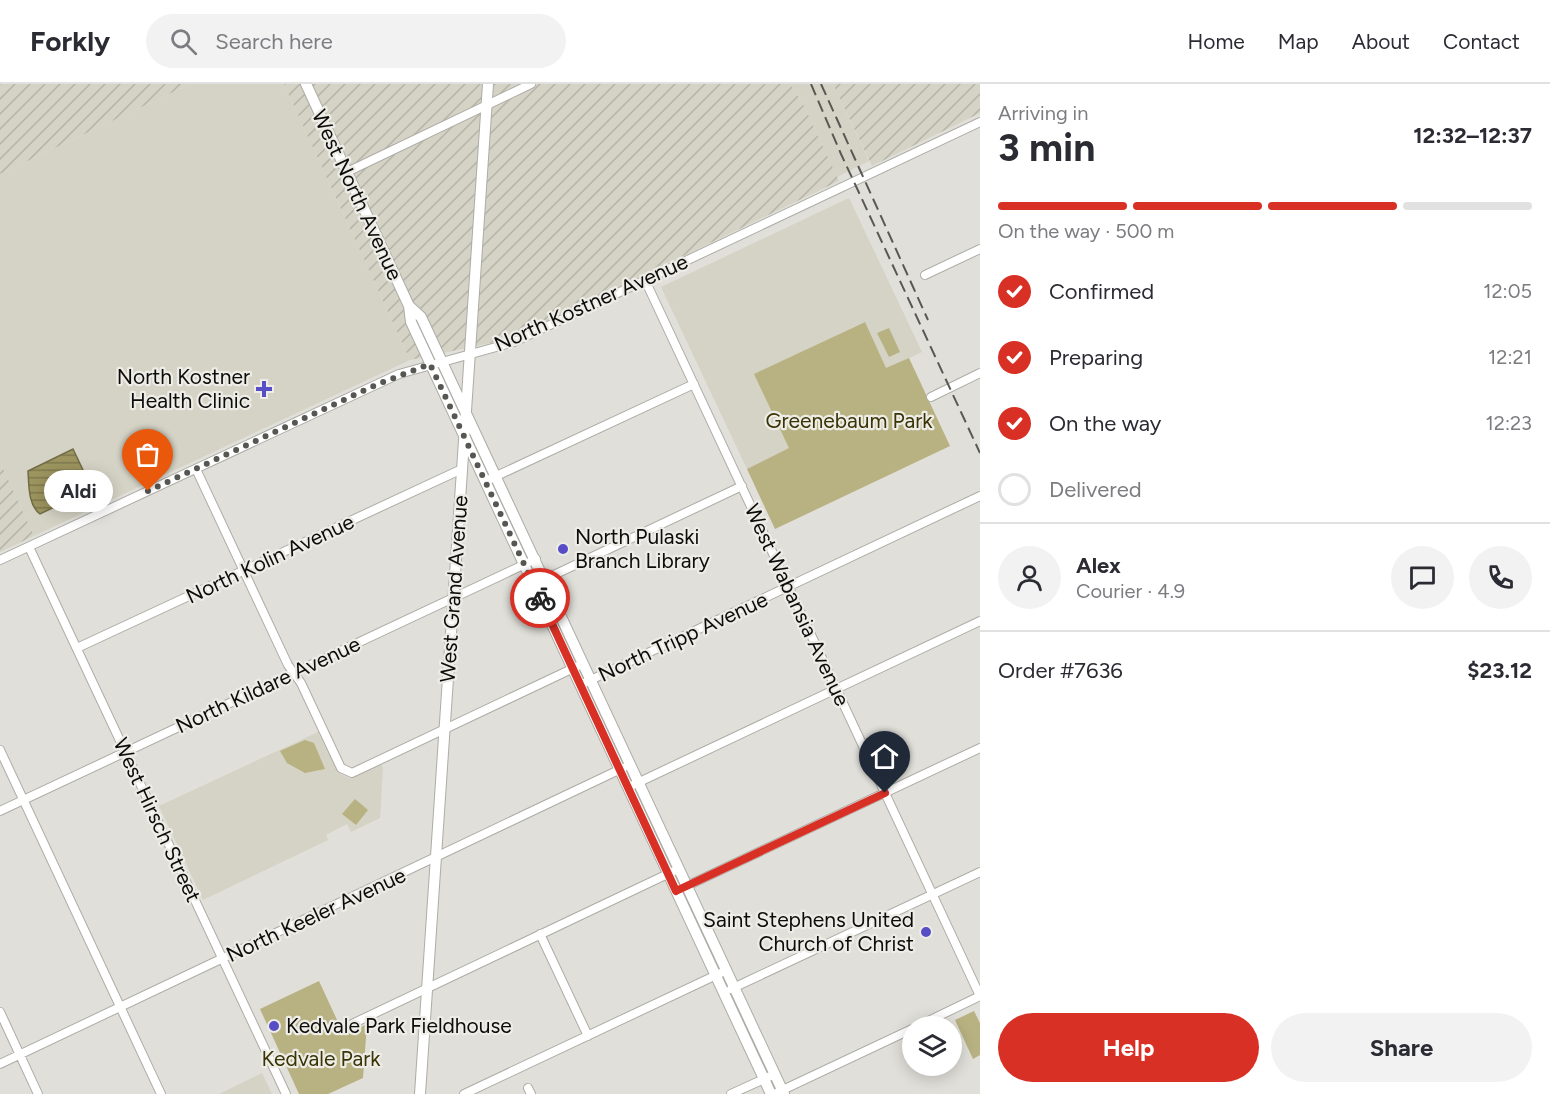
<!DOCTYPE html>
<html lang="en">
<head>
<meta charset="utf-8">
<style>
	body { margin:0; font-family:Figtree,sans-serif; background:#f2f2f3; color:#2b2b33; height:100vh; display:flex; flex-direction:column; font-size:22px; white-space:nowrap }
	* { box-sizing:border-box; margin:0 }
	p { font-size:20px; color:#7c7c81 }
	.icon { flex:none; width:33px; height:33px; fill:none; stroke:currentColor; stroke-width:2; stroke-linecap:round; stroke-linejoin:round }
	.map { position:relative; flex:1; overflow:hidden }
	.drawer { display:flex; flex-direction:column; background:#fff; width:570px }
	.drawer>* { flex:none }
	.tools { position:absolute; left:902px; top:932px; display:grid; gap:12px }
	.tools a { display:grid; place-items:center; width:60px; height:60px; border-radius:50%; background:#fff; box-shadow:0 3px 15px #0003; font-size:30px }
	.pin { position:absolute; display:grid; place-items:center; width:51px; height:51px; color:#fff; margin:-62px -26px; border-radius:50% 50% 50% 0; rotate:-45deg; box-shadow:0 0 6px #0007 }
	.pin .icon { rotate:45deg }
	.courier { position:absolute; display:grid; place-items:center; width:60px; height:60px; margin:-30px; border:4px solid #d93025; border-radius:50%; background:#fff; color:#222; box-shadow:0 2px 8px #0007 }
	.bubble { position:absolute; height:42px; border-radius:21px; background:#fff; box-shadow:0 3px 15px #0003; font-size:20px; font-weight:700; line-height:42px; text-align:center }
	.summary em { font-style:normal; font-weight:700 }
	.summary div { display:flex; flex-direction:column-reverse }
	.summary { display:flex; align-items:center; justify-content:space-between; height:102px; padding:0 18px }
	h1 { font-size:39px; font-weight:700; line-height:45px }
	.bar { display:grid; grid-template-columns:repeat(4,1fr); gap:9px 6px; align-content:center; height:72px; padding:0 18px }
	.bar i { height:8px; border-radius:4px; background:#e1e1e2 }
	.bar .selected { background:#d93025 }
	.bar p { grid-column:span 4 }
	.line { display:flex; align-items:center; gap:15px; padding:0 18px; border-top:2px solid #e1e1e2 }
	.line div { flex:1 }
	.round { display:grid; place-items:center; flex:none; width:63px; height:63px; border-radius:32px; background:#f2f2f3 }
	ol { padding:0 18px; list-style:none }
	li { display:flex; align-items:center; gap:18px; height:66px }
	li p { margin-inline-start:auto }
	li .icon { padding:6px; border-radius:50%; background:#d93025; color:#fff; stroke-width:4 }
	li:last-child { color:#7c7c81 }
	li i { width:33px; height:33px; border:3px solid #e1e1e2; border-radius:50% }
	.action { display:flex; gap:12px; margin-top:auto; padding:12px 18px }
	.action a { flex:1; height:69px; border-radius:36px; background:#d93025; color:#fff; font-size:24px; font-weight:700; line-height:69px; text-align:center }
	.action a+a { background:#f2f2f3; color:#2b2b33 }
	header { display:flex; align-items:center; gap:36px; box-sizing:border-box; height:84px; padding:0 30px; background:#fff; border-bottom:2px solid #e1e1e2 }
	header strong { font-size:28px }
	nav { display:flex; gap:33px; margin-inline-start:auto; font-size:21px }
	.search { width:420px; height:54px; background:#f2f2f3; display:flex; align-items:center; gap:15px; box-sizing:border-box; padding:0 21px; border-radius:33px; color:#7c7c81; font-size:22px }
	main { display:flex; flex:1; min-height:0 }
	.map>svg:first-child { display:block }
</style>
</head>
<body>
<header>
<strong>Forkly</strong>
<div class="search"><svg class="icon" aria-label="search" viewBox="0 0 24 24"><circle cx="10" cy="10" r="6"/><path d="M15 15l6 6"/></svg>Search here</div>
<nav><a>Home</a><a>Map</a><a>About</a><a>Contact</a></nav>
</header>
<main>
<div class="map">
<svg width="980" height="1010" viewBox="0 0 980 1010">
	<defs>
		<pattern id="industrial-furrows" width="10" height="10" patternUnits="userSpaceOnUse" patternTransform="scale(1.5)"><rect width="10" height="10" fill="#d4d3c5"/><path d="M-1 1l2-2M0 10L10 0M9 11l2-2" fill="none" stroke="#b5b4a8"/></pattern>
		<pattern id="water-rules" width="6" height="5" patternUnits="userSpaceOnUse" patternTransform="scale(1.5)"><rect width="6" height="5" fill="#9d955f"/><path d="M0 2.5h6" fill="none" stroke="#7e784d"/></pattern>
	</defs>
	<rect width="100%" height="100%" fill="#e0dfd9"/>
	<!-- built -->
	<path fill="#d4d3c5" d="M190,0H284L410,276L34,452L0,378V90Z
		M790,0H833L869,77L837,93L803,20Z
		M849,114L922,268L886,285L864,238L755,290L790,364L747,385L661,203Z
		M318,648L339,689L349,694L381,680L383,684L380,734L351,748L347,740L326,751L328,756L203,816L159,722Z
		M262,989L272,1010H219Z"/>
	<!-- industrial -->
	<path fill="url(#industrial-furrows)" d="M0,0H190L0,90Z
		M284,0H790L803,20L839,97L513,254L410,276Z
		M833,0H980V29L872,82Z
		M0,378L34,452L0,468Z"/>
	<!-- park -->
	<path fill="#b8b181" d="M865,238L886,284L909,274L950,362L775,445L747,385L789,364L754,290Z
		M889,244L900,268L889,273L877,249Z
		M305,656L314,659L325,685L305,689L287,679L280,667Z
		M355,715L368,726L356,741L342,730Z
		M319,897L344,951L367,940L363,994L328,1010H299L260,925Z
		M974,927L980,939V971L973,975L955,936Z"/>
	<!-- water -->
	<path fill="url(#water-rules)" stroke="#726c46" stroke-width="1.5" d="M73,365L92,405L40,430C28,421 29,401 28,387Z"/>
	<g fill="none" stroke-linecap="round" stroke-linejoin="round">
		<!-- minor casing -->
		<g stroke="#adaca6" stroke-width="10">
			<path id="minor" d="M347,88L531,0
				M925,191L980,165
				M645,196L980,912L918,942
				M931,313L980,289
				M196,385L288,581L301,599L341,684L352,689L578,582
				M490,395L694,300
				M29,463L286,1010
				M0,476L399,290L514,258L980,38
				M539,498L742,402
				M77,564L462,385
				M580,601L980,412
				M0,666L161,1010
				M633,701L980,537
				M0,727L536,475
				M676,807L980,664
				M540,850L588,952
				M731,905L980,788
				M0,928L38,1010
				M352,940L674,787
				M0,980L623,684
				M528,1004L531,1010
				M464,1010L727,886
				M731,1010L775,990
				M774,1010L912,945"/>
		</g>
		<!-- major casing -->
		<g stroke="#adaca6" stroke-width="12">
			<path id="major" d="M306,0L409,222L411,238L771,1010
				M409,222L421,233L784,1010
				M420,1010L488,0"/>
		</g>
		<!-- minor -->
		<use href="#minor" stroke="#fff" stroke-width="8"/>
		<!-- major -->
		<use href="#major" stroke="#fff" stroke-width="10"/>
		<!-- rail -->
		<path stroke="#585854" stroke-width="2" stroke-dasharray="12 6" stroke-linecap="butt" d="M811,0L841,70L980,369
			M821,0L928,236"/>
	</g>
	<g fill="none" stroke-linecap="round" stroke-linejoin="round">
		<!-- done -->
		<path stroke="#565652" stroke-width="6" stroke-dasharray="0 10.8" d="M148,407L378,300L430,280L540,514"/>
		<!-- route -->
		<path stroke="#d93025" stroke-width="8" d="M540,514L676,807L885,709"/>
	</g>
	<!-- markers -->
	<g fill="#574ec6" stroke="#edece6" stroke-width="2">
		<path d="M261 296h6v6h6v6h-6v6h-6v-6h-6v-6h6z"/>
		<circle cx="563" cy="465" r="6"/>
		<circle cx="926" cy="848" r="6"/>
		<circle cx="274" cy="942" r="6"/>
	</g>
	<g text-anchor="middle" stroke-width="4.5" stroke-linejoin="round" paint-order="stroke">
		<!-- street labels -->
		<g font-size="21" fill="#0c0c0a" stroke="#edece6">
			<text transform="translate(357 111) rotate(65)" y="7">West North Avenue</text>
			<text transform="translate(591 219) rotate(-24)" y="7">North Kostner Avenue</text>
			<text transform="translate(270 475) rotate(-25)" y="7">North Kolin Avenue</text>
			<text transform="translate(454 505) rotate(-86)" y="7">West Grand Avenue</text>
			<text transform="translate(797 521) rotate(65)" y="7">West Wabansia Avenue</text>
			<text transform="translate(683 553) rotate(-25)" y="7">North Tripp Avenue</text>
			<text transform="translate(268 601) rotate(-25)" y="7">North Kildare Avenue</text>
			<text transform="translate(157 736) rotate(65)" y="7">West Hirsch Street</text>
			<text transform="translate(316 831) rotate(-25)" y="7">North Keeler Avenue</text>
		</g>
		<!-- poi labels -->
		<g font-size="21" fill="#0c0c0a" stroke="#edece6" text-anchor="end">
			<text x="250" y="300">North Kostner<tspan x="250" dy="24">Health Clinic</tspan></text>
			<text x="575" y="460" text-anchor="start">North Pulaski<tspan x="575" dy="24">Branch Library</tspan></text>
			<text x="914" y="843">Saint Stephens United<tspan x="914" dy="24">Church of Christ</tspan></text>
			<text x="286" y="949" text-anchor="start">Kedvale Park Fieldhouse</text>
		</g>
		<!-- park labels -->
		<g font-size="21" fill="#393305" stroke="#edece6">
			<text x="849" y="344">Greenebaum Park</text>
			<text x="321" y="982">Kedvale Park</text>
		</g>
	</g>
</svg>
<div class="tools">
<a><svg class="icon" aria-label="layers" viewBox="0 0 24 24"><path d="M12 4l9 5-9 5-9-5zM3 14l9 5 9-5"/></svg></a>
</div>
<div class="pin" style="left:148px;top:407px;background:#ea580c"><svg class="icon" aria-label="bag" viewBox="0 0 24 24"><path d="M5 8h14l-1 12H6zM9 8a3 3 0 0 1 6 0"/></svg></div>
<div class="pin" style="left:885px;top:709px;background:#1f2937"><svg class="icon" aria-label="home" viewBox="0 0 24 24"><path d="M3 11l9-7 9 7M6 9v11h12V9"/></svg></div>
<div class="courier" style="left:540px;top:514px"><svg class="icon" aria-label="bike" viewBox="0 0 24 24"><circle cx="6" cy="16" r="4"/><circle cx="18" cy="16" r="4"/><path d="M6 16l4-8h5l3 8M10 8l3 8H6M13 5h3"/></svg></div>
<div class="bubble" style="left:44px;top:386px;width:69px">Aldi</div>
</div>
<section class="drawer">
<div class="summary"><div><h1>3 min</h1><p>Arriving in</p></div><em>12:32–12:37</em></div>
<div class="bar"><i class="selected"></i><i class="selected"></i><i class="selected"></i><i></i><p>On the way · 500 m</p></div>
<ol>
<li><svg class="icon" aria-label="check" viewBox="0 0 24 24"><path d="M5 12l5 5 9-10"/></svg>Confirmed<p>12:05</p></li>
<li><svg class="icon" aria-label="check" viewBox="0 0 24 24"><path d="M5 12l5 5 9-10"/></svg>Preparing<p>12:21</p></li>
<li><svg class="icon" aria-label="check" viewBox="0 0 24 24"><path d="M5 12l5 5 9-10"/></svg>On the way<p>12:23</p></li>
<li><i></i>Delivered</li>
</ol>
<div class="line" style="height:108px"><a class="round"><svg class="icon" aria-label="person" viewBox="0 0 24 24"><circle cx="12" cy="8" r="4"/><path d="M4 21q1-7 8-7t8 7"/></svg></a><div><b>Alex</b><p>Courier · 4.9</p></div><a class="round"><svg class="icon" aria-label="chat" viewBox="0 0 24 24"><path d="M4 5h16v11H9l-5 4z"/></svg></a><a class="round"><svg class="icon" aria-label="phone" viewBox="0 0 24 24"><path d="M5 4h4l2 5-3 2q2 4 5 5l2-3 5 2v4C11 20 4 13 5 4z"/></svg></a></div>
<div class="line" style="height:78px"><div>Order #7636</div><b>$23.12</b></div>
<div class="action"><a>Help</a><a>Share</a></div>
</section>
</main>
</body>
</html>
